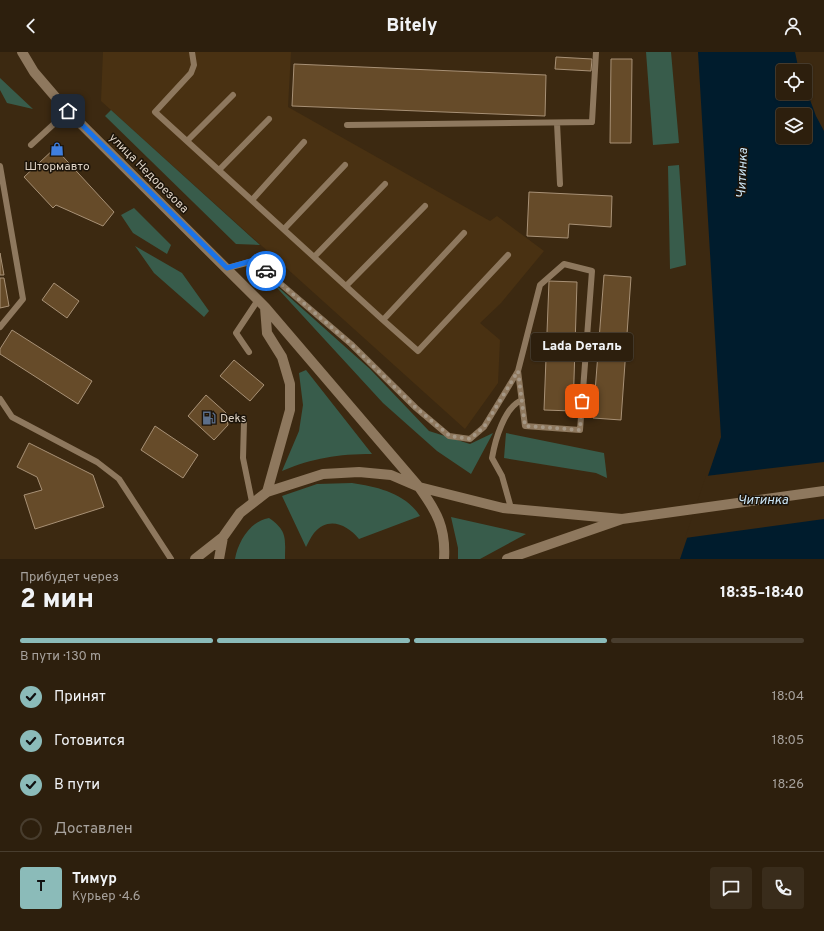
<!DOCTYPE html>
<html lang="ru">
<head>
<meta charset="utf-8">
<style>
	body { margin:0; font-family:Overpass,sans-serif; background:#392c1b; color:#f1f3f6; height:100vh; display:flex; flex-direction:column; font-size:15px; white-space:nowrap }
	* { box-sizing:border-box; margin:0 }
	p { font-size:13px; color:#a7a29d }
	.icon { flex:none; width:22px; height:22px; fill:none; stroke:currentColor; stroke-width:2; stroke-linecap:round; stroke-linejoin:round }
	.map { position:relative; height:507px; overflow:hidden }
	.panel { display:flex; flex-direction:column; background:#2d1f0d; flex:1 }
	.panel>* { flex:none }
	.tools { position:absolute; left:776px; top:12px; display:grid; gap:8px }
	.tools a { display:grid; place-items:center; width:36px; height:36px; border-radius:4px; background:#2d1f0d; box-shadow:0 1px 3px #0004,0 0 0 1px #483d2e; font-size:20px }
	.pin { position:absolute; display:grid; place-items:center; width:34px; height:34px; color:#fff; margin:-17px; border-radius:8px; box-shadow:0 2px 6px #0006 }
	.courier { position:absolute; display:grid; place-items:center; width:40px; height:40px; margin:-20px; border:3px solid #1a73e8; border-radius:50%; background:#fff; color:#222; box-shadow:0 1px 5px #0007 }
	.bubble { position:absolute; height:28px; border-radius:4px; background:#2d1f0d; box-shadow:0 1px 3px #0004,0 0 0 1px #483d2e; font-size:13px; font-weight:800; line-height:28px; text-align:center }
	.headline em { font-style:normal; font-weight:800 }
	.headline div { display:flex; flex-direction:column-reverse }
	.headline { display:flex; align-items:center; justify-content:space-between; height:68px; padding:0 20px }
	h1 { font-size:26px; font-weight:800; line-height:30px }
	.bar { display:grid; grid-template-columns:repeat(4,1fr); gap:6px 4px; align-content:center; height:48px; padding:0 20px }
	.bar i { height:5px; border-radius:3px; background:#483d2e }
	.bar .selected { background:#8bbbb9 }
	.bar p { grid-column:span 4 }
	.line { display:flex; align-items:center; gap:10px; padding:0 20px; border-top:1px solid #483d2e }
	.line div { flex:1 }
	.round { display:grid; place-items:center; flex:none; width:42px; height:42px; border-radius:4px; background:#392c1b }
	ol { padding:0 20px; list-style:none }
	li { display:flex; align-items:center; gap:12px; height:44px }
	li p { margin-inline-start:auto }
	li .icon { padding:4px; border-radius:50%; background:#8bbbb9; color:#111; stroke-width:4 }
	li:last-child { color:#a7a29d }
	li i { width:22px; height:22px; border:2px solid #483d2e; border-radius:50% }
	header { display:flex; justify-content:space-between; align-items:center; height:52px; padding:0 20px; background:#2d1f0d; font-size:18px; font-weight:800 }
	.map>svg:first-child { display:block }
</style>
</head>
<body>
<header><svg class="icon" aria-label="back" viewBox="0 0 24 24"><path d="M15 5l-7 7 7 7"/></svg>Bitely<svg class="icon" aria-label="person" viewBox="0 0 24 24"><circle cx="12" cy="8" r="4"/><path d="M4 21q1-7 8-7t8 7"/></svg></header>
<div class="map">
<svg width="824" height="507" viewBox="0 0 824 507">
	<rect width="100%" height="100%" fill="#3c2911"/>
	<!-- built -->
	<path fill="#493112" d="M103,0H291L288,55L490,169L497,164L544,199L501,251L480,271L500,288L498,331L465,377L101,49Z"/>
	<!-- green -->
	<path fill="#385c4b" d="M646,0H671L679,91L653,93Z
		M0,26L33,57L7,51L0,38Z
		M111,58L260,193L236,192L105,64Z
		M679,113L686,213L670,217L668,114Z
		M134,156L171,193L167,202L133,181L121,163Z
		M135,194L182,221L209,259L204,265L154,221Z
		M268,226L370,317L429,379L470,392L493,381L471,422L437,399L383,351Z
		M306,318L372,402C338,402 313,406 282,419L299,379L303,353L299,321Z
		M506,381L604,401L607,426L596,421L504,406Z
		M352,431C378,435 405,441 420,464L359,487C347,472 328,464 314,481C311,485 308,491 306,495L282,444L317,432Z
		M451,465L526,482L480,507H458V496Z
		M269,466C288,479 285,487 285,507H235C238,490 250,469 269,466Z"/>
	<!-- water -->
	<path fill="#001c2d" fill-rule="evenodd" d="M698,0H795L799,19H783V41H805V34L816,64L824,79V507H680L721,385ZM783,63H805V85H783Z"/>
	<!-- pier -->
	<path fill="#3c2911" d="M824,410V467L685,486L706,424Z"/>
	<!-- building -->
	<path fill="#664b29" stroke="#a89176" d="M556,5L592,7L591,19L555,17Z
		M611,7H632L631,91H610Z
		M294,12L546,23L545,64L292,54Z
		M55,96L114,160L103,174L56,153L53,156L24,125Z
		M529,140L612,144L611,175L569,172L568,186L527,184Z
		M0,201L4,223H0Z
		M604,223L631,225L621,368L593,366Z
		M0,226H4L9,254L0,256Z
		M549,229L577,230L573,359L544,358Z
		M54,231L79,249L67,266L42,248Z
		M12,278L92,329L78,352L0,302V297Z
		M234,308L264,333L250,349L220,324Z
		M206,343L226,361L228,373L214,388L188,364Z
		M155,374L198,403L183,426L141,398Z
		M29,391L93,423L104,455L35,477L24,443L42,438L37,425L17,415Z"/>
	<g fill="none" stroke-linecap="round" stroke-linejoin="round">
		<!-- lane -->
		<path stroke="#8e785e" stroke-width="6" d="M192,0L194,13L191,21L155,60L383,268L464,181
			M557,71L560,132
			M347,73L592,70L596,0
			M187,89L233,43
			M31,93L68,59
			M0,114L23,247L0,275
			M219,118L269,67
			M252,148L304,90
			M284,177L345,113
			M314,205L385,132
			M227,216L254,209L351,292L416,356L449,384L470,387L484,375L518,319L540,233L564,212L592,219L580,378L525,374L518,319
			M346,234L425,154
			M383,268L418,299L508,203
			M249,300L236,281L258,248
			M0,347L12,365L97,410L119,427L171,507
			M244,370L243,406L252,450
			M511,456L502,424L492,406C495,389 504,355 522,348"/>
		<!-- secondary -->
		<path stroke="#8e785e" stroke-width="10" d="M22,0L34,20L64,55L265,255L419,435C437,460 446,476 444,507
			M265,255L267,281L282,305L290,332V358L267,440
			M195,507L223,485L240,461L267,440L323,422L359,420L391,423L419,435L503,456L622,467
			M219,507L223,485
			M507,507L622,467L824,439"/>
	</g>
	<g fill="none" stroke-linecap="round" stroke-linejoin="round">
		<!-- done -->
		<path stroke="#a59785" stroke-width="4" stroke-dasharray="0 7.2" d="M266,219L351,292L416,356L450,384L470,387L484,375L518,319L525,374L580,378L582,349"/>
		<!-- route -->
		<path stroke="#1a73e8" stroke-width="5" d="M68,59L227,216L254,208L266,219"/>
	</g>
	<!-- icons -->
	<defs>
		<g id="shop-bare" transform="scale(1.08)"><path d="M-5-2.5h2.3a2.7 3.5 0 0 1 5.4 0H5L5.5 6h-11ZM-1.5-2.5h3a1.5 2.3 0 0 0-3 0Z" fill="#3f7fe0" stroke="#1c140a" stroke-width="2.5" paint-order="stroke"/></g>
		<g id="fuel-bare" transform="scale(1.08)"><path d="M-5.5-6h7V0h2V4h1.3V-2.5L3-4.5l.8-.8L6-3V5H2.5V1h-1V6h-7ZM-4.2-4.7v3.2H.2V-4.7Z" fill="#5c6f8a" stroke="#1c140a" stroke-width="2.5" paint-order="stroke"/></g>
	</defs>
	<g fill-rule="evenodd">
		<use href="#shop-bare" x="57" y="97"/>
		<use href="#fuel-bare" x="209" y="366"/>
	</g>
	<g text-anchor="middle" stroke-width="3" stroke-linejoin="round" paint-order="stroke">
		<!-- poi labels -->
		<g font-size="12" fill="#ded2c4" stroke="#1c140a">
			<text x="57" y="118">Штормавто</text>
			<text x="220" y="370" text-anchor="start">Deks</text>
		</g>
		<!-- street labels -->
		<g font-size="12" fill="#ded2c4" stroke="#1c140a">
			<text transform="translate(149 121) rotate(45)" y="4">улица Недорезова</text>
		</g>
		<!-- water labels -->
		<g font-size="13" font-style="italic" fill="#cae4f5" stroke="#1c140a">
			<text transform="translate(741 121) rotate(-88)" y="5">Читинка</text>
			<text x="763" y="452">Читинка</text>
		</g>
	</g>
</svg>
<div class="tools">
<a><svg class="icon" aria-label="locate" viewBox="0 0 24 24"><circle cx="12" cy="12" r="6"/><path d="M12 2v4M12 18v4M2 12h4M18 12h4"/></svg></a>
<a><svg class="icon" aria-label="layers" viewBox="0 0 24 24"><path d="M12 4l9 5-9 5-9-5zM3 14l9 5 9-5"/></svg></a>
</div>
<div class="pin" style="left:582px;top:349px;background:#ea580c"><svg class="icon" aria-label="bag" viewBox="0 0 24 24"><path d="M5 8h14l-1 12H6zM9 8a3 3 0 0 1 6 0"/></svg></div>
<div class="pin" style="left:68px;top:59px;background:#1f2937"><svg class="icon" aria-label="home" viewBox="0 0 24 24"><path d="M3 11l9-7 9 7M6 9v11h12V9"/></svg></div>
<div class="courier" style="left:266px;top:219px"><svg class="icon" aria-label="car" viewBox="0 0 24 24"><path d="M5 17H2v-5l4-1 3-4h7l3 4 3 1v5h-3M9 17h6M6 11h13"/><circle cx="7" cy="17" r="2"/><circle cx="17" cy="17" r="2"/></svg></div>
<div class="bubble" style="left:531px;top:281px;width:102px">Lada Dеталь</div>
</div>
<section class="panel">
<div class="headline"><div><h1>2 мин</h1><p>Прибудет через</p></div><em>18:35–18:40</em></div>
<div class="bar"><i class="selected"></i><i class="selected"></i><i class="selected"></i><i></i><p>В пути · 130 m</p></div>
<ol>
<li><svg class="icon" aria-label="check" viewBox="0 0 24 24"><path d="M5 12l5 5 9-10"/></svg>Принят<p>18:04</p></li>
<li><svg class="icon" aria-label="check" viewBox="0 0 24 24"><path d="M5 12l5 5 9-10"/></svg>Готовится<p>18:05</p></li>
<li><svg class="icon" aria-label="check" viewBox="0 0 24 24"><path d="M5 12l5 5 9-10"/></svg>В пути<p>18:26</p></li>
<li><i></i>Доставлен</li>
</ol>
<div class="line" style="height:72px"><b class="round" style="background:#8bbbb9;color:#111">Т</b><div><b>Тимур</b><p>Курьер · 4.6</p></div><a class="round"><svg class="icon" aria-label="chat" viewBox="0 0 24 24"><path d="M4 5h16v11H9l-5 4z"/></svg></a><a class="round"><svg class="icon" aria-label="phone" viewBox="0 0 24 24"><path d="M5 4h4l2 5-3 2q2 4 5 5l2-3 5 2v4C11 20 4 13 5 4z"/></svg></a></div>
</section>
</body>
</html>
